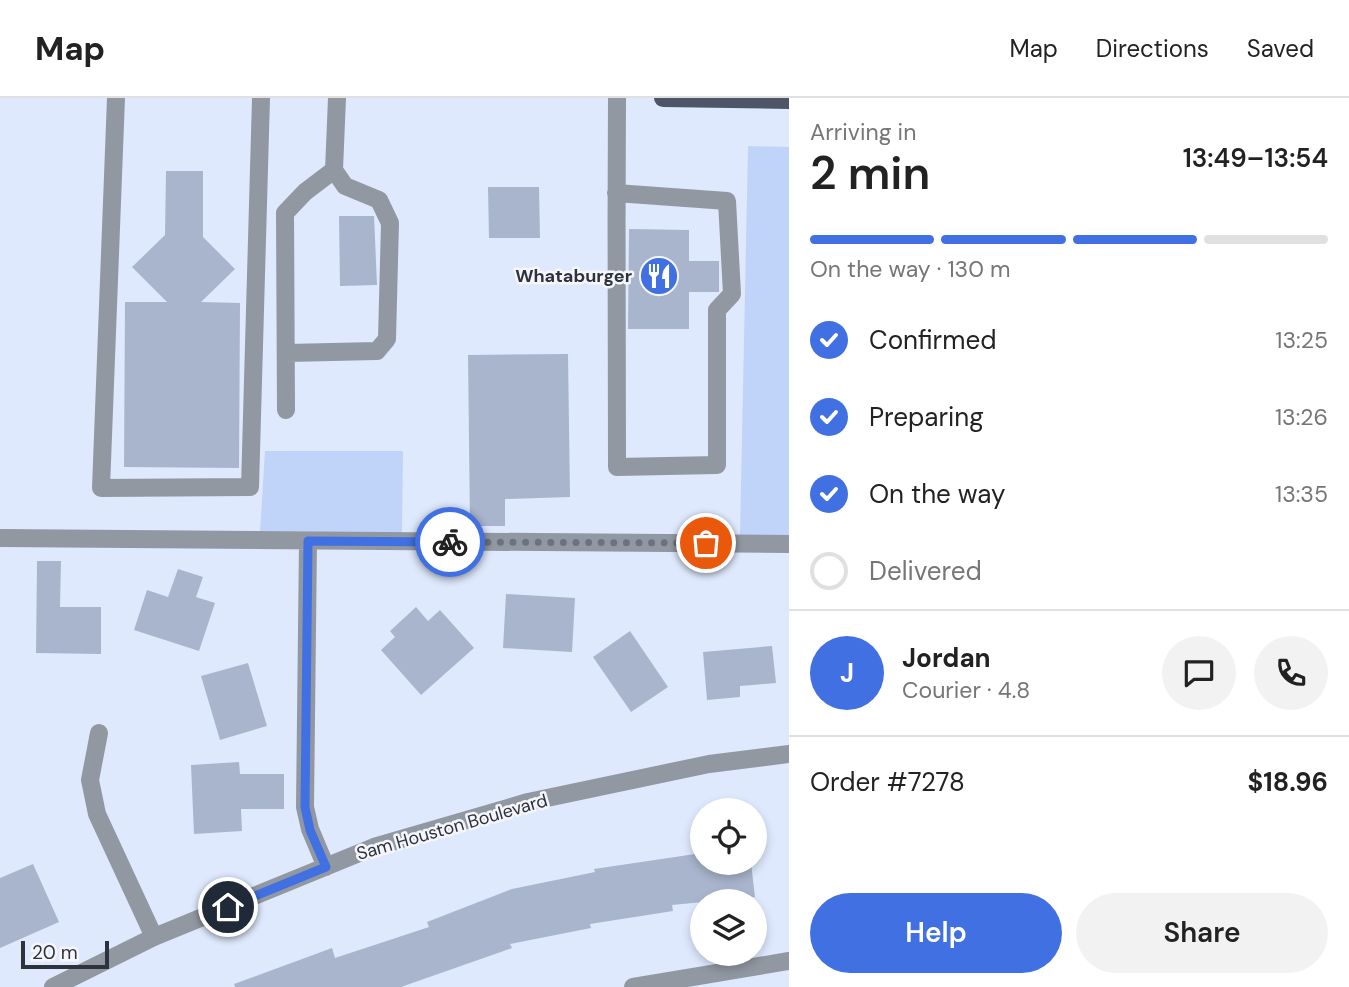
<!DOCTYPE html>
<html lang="en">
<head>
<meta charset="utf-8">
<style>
	body { margin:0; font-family:"DM Sans",sans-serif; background:#f2f2f2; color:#222; height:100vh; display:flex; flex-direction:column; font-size:26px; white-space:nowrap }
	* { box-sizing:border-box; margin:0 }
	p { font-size:23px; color:#767676 }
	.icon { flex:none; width:38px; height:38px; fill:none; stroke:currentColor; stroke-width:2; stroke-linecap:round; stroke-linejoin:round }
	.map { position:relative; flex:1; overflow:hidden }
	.drawer { display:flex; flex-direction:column; background:#fff; width:560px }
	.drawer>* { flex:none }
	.controls { position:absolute; left:690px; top:700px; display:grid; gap:14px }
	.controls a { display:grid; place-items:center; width:77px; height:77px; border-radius:50%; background:#fff; box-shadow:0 4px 10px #0003; font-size:35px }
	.scale { position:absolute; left:21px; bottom:18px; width:88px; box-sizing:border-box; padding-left:7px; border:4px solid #2e323c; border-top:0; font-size:19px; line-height:24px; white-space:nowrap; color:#2e323c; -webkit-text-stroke:5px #f4f6fb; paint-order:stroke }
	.pin { position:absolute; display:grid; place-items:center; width:60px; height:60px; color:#fff; margin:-30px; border:4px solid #fff; border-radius:50%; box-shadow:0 2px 7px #0007 }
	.courier { position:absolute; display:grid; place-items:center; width:70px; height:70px; margin:-35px; border:5px solid #4070e1; border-radius:50%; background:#fff; color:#222; box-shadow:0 2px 9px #0007 }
	.summary em { font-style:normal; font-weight:600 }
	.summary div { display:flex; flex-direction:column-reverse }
	.summary { display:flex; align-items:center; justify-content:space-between; height:119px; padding:0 21px }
	h1 { font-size:46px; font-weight:600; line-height:52px }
	.bar { display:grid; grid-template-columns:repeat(4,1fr); gap:10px 7px; align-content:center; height:84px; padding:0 21px }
	.bar i { height:9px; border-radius:5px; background:#e0e0e0 }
	.bar .on { background:#4070e1 }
	.bar p { grid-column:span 4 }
	.line { display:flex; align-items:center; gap:18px; padding:0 21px; border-top:2px solid #e0e0e0 }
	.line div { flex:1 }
	.round { display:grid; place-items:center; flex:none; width:74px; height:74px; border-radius:37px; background:#f2f2f2 }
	ol { padding:0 21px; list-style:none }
	li { display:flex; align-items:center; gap:21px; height:77px }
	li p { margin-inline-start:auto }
	li .icon { padding:7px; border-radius:50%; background:#4070e1; color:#fff; stroke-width:4 }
	li:last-child { color:#767676 }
	li i { width:38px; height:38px; border:4px solid #e0e0e0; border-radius:50% }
	.action { display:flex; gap:14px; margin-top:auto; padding:14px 21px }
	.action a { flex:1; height:80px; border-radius:42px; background:#4070e1; color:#fff; font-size:28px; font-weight:600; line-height:80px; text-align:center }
	.action a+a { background:#f2f2f2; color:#222 }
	header { display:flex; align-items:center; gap:42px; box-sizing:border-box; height:98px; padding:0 35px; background:#fff; border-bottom:2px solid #e0e0e0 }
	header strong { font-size:33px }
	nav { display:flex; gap:38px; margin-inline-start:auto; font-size:24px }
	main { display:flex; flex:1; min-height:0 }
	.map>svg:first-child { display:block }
</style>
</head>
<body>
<header>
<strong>Map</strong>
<nav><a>Map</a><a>Directions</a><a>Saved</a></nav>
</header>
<main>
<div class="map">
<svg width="789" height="889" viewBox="0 0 789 889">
	<rect width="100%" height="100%" fill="#dfe9fd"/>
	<!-- green -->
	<path fill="#c0d3f8" d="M748,48L789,49V438H740Z
		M265,353H403L402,435L260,434Z"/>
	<!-- building -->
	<path fill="#a9b5cd" d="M166,73H203V139L235,171L201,204L240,205L239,370L124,369L125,204H167L132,169L165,137Z
		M488,89H539L540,140H489Z
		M339,118H374L377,187L340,188Z
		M629,131L689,132V163H719V194H689V231H628Z
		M568,256L570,399L505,401V428H470L468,257Z
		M37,463H61L60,509H101V556L36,555Z
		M178,471L203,479L196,499L215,505L199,553L134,532L147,492L168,499Z
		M506,496L575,500L572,554L503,550Z
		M416,509L428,523L440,512L474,550L421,597L381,552L395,539L390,533Z
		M630,533L668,589L631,614L593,559Z
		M772,548L776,585L740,588V599L707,602L703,554Z
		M248,565L267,628L220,642L201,578Z
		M239,664L240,676H284V711H241L242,733L194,736L191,667Z
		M702,755V765H751L755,799L672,807L673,813L590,826L591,830L510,846L512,850L401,889H235L234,886L332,850L335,860L429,829L427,824L512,791L595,774L594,771Z
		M33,766L59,824L0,850V780Z"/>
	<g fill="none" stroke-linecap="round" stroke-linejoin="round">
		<!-- minor -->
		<path stroke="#9298a2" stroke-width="18" d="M116,0L101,390L250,389L261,0
			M616,95L727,103L732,196L717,212V367L617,369C617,246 616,123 617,0
			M287,255L377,253L387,241L390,125L379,102L345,88L334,72
			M286,312L285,115L305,94L334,72L337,0
			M0,440L789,446
			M308,443L305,709L310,731L326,769
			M99,635L90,682L97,716L154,839
			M53,889L154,839L374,749L528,704L709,666L789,656
			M633,889L789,863"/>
		<!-- major -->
		<path stroke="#4d5567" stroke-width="18" d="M663,0L789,2"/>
	</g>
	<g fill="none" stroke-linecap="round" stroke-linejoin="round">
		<!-- done -->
		<path stroke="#6c7280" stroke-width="7" stroke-dasharray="0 12.6" d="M450,444L706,445"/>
		<!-- route -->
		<path stroke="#4070e1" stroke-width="9" d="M228,809L326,769L310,732L305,709L308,443L450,444"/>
	</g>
	<!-- icons -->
	<defs>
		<g id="restaurant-disc" transform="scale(2.0125)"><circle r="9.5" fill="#4070e1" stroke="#f4f6fb"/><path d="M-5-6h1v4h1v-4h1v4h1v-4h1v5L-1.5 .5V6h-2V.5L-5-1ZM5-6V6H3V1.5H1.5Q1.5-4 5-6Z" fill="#fff"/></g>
	</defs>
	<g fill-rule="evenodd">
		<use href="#restaurant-disc" x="659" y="178"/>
	</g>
	<g text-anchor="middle" stroke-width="5" stroke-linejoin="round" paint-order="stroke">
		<!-- poi labels -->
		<g font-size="18" font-weight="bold" fill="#2e323c" stroke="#f4f6fb" text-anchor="end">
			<text x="632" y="184">Whataburger</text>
		</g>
		<!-- street labels -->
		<g font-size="18" fill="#2e323c" stroke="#f4f6fb">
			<text transform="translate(452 729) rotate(-16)" y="6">Sam Houston Boulevard</text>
		</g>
	</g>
</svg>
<div class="controls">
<a><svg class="icon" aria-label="locate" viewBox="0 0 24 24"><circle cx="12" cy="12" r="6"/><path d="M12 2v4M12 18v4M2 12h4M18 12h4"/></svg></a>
<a><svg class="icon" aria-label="layers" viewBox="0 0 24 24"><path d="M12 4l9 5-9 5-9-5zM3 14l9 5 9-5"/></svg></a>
</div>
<div class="scale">20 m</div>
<div class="pin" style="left:706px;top:445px;background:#ea580c"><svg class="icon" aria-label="bag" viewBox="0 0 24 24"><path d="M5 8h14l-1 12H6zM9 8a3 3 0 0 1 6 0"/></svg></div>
<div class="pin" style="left:228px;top:809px;background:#1f2937"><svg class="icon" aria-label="home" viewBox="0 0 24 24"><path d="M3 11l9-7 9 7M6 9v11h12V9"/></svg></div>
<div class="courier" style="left:450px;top:444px"><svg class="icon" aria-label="bike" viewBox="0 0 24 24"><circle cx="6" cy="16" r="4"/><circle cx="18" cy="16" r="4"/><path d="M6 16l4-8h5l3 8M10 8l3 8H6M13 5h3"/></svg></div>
</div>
<section class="drawer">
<div class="summary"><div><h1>2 min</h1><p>Arriving in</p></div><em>13:49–13:54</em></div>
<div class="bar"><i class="on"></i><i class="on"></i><i class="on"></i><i></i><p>On the way · 130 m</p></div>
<ol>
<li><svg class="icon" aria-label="check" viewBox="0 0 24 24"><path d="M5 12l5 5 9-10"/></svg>Confirmed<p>13:25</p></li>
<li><svg class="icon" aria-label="check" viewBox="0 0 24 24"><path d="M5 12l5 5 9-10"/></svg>Preparing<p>13:26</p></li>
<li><svg class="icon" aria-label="check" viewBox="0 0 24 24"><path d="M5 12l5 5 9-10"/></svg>On the way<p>13:35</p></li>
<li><i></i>Delivered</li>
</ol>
<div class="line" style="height:126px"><b class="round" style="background:#4070e1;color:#fff">J</b><div><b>Jordan</b><p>Courier · 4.8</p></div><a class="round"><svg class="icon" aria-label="chat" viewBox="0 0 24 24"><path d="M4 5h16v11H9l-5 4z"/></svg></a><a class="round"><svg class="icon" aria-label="phone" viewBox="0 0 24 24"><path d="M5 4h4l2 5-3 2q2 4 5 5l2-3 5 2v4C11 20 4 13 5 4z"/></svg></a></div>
<div class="line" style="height:91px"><div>Order #7278</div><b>$18.96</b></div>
<div class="action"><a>Help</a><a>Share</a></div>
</section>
</main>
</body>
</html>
